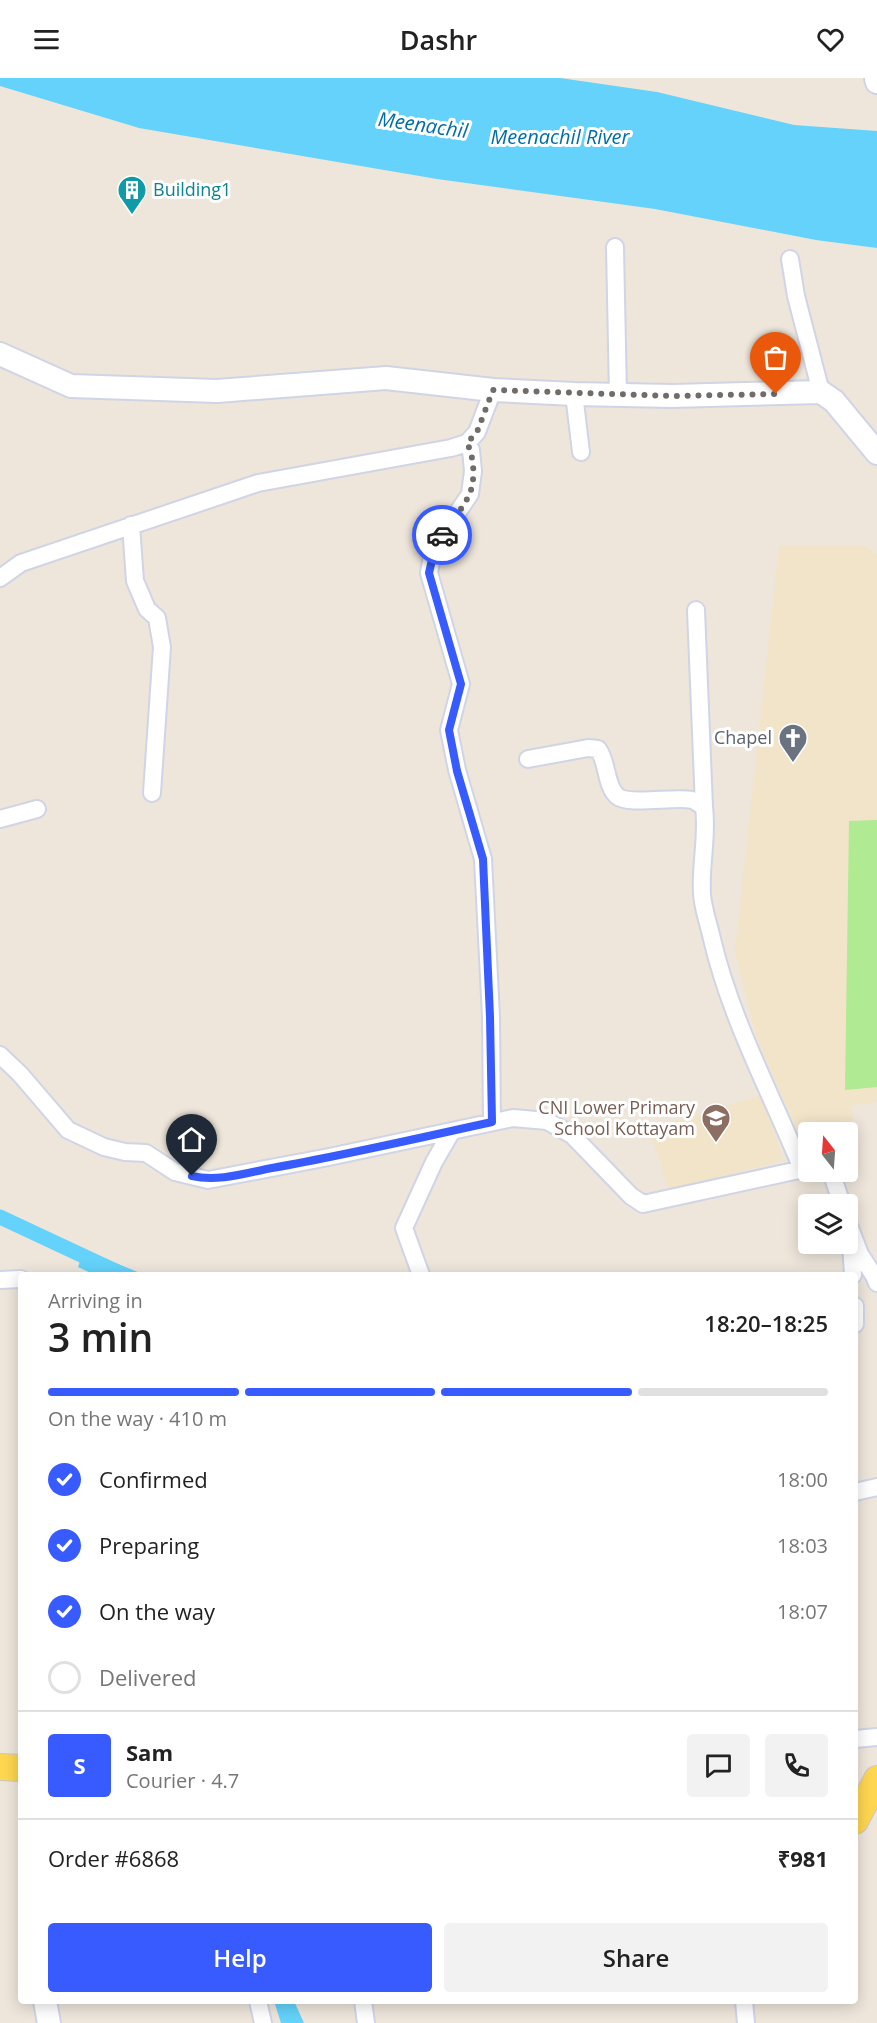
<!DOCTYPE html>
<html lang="en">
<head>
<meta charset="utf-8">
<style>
	body { margin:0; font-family:"Open Sans",sans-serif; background:#f2f2f2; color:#222; height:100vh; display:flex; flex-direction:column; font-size:22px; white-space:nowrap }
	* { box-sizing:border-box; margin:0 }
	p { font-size:20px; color:#767676 }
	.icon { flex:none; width:33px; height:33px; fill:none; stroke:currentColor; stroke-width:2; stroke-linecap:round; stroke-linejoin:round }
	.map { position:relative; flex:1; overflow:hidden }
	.panel { position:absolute; left:18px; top:1194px; width:840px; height:732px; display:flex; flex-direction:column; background:#fff; border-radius:6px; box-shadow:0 3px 15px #0003 }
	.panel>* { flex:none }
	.needle { width:39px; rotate:343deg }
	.controls { position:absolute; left:798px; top:1044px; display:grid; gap:12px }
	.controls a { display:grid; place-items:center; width:60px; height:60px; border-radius:6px; background:#fff; box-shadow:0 3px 15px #0003; font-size:30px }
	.pin { position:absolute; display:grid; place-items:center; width:51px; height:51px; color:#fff; margin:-62px -26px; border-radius:50% 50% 50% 0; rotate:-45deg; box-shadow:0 0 6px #0007 }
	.pin .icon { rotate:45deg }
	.courier { position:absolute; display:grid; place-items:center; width:60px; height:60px; margin:-30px; border:4px solid #375bff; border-radius:50%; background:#fff; color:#222; box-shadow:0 2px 8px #0007 }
	.head em { font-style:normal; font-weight:600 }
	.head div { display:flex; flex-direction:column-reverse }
	.head { display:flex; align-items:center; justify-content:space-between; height:102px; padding:0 30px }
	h1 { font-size:39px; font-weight:600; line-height:45px }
	.bar { display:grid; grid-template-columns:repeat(4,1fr); gap:9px 6px; align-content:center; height:72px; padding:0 30px }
	.bar i { height:8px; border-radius:4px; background:#e0e0e0 }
	.bar .on { background:#375bff }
	.bar p { grid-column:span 4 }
	.line { display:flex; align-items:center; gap:15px; padding:0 30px; border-top:2px solid #e0e0e0 }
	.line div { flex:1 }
	.round { display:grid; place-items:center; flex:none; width:63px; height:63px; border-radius:6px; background:#f2f2f2 }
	ol { padding:0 30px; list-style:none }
	li { display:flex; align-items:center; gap:18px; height:66px }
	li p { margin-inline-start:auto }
	li .icon { padding:6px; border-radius:50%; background:#375bff; color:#fff; stroke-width:4 }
	li:last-child { color:#767676 }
	li i { width:33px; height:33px; border:3px solid #e0e0e0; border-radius:50% }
	.cta { display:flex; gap:12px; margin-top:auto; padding:12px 30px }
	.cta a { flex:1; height:69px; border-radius:6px; background:#375bff; color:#fff; font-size:24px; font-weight:600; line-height:69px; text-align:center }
	.cta a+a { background:#f2f2f2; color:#222 }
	header { display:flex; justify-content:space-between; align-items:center; height:78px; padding:0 30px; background:#fff; font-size:27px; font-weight:600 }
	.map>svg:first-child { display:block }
</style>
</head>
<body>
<header><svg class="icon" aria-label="menu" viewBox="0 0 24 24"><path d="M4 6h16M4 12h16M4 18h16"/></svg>Dashr<svg class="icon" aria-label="heart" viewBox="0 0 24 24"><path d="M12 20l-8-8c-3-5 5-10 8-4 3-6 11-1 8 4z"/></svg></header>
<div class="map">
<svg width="877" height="1945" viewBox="0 0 877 1945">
	<rect width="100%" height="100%" fill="#eee6db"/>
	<!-- education -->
	<path fill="#f1e4c9" d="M779,468H865L877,476V1024L852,1028L855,1073L848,1074V1054H808V1077L757,961L735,873Z
		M763,1017L783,1082L719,1100L715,1104L670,1115L649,1050Z"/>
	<!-- green -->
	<path fill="#b0ea92" d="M877,742V1009L845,1012L849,743Z"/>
	<!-- water -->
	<path fill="#64d2fa" d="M0,0H560L657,14L794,47L877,53V170L816,162L655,131L437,101L139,50L0,8Z
		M84,1172L145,1197H95L78,1189Z
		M274,1923H294L304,1945H281Z"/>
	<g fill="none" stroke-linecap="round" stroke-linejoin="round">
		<!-- canal -->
		<path stroke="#64d2fa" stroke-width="15" d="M0,1139L124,1197"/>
		<!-- minor casing -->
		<g stroke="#d0d4e5" stroke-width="20">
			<path id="minor" d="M615,169L618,317
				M790,181L796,218L821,314
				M574,316L581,374
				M467,365L471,372L473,393L470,416L443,456L433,473L429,495L461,606L449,652L457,692L483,781L491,939L492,1044
				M131,447L135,503L147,531L157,540L162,569L152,715
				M0,500L21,485L258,405L451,370L467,365L477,354L493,312
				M696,532L704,729
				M528,681L588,670L598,671C608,684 605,707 617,718C628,728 675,718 692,722C696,723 700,727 704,729C708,758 700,787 702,816C703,831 709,847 712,861C731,942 771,1015 802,1091
				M0,741L37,731
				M0,977L20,996L68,1052L104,1069L125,1074L146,1075L175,1094L208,1102L329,1079L513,1040L547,1043L572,1057L631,1118L643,1126L808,1090
				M831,1094L842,1126
				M850,1150L860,1176L874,1198L877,1205
				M851,1165L853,1197
				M421,1197L404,1150L434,1084L452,1053
				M0,1202L21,1201
				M855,1228V1246
				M855,1414L877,1409
				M855,1661L877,1659
				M258,1923L263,1945
				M363,1923L366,1945
				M744,1923L746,1945"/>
		</g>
		<!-- secondary casing -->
		<g stroke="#d0d4e5" stroke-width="26">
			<path id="secondary" d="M876,0L877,4
				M0,276L71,308L217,313L386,300L493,312L574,316L672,318L821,314L834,323L877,375
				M45,1923L49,1945"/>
		</g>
		<!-- primary casing -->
		<g stroke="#c8c8c8" stroke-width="28">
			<path id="primary" d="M0,1689L21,1690
				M855,1743L877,1701"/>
		</g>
		<!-- minor -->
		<use href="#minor" stroke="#fff" stroke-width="16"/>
		<!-- secondary -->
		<use href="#secondary" stroke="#fff" stroke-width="22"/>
		<!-- primary -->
		<use href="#primary" stroke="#fed650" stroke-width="26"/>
	</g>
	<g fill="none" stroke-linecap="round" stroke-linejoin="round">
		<!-- done -->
		<path stroke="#6f6c69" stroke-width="6" stroke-dasharray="0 10.8" d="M442,457C450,444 463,431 469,417C476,403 474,378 467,365L477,354L493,312L672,318L776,316"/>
		<!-- route -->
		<path stroke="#375bff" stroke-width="8" d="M192,1098C218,1104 246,1095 272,1090C346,1077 419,1060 492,1044L490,939L483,781L457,693L449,652L461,606L429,495L434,473L442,457"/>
	</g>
	<!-- icons -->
	<defs>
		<g id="building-pin" transform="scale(1.5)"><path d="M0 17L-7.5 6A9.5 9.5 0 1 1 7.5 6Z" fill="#0f9aa8" stroke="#fff"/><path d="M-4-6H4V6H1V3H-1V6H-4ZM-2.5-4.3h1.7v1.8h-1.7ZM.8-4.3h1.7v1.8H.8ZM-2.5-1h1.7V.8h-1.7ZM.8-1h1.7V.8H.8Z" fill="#fff"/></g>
		<g id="church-pin" transform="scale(1.5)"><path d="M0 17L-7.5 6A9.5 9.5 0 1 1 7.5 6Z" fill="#6b7280" stroke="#fff"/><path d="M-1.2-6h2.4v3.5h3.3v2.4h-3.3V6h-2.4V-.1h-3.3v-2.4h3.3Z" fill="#fff"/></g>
		<g id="school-pin" transform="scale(1.5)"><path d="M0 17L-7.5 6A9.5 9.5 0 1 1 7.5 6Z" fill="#8d6e63" stroke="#fff"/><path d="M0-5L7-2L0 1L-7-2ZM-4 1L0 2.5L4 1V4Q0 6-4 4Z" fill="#fff"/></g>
	</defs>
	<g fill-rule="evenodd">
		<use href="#building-pin" x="132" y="112"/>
		<use href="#church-pin" x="793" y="660"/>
		<use href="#school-pin" x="716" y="1040"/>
	</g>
	<g text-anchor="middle" stroke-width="6" stroke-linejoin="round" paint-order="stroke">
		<!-- culture labels -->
		<g font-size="18" fill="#0d838f" stroke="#fff" text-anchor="start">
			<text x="153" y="118">Building1</text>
		</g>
		<!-- worship labels -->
		<g font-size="18" fill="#5b616d" stroke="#fff" text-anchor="end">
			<text x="772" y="666">Chapel</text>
		</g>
		<!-- education labels -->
		<g font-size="18" fill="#785e54" stroke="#fff" text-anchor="end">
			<text x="695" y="1036">CNI Lower Primary<tspan x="695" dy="21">School Kottayam</tspan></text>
		</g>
		<!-- water labels -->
		<g font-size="20" font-style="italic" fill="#006ea9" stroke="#fff">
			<text transform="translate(423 47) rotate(8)" y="7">Meenachil</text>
			<text x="560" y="66">Meenachil River</text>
		</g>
	</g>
</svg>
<div class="controls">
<a><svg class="needle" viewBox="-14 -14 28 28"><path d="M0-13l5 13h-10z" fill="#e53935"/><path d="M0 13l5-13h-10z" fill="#767676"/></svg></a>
<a><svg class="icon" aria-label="layers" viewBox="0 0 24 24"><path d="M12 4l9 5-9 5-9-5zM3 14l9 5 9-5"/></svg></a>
</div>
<div class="pin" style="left:776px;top:316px;background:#ea580c"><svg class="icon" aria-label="bag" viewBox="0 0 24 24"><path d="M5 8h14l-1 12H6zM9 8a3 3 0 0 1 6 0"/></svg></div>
<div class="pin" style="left:192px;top:1098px;background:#1f2937"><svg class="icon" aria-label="home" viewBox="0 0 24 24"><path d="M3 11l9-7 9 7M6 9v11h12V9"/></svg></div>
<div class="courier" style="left:442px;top:457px"><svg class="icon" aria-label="car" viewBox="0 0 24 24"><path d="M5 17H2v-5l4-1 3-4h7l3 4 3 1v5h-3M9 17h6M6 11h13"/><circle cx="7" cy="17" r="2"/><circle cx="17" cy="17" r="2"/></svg></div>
<section class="panel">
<div class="head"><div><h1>3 min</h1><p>Arriving in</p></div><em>18:20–18:25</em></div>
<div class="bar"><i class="on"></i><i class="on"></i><i class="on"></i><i></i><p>On the way · 410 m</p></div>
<ol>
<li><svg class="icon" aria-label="check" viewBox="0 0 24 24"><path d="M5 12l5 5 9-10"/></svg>Confirmed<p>18:00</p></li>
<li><svg class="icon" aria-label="check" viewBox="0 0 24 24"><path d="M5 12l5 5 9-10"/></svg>Preparing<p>18:03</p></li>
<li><svg class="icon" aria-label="check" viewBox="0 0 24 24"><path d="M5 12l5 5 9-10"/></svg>On the way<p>18:07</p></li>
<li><i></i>Delivered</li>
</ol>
<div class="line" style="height:108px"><b class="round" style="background:#375bff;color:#fff">S</b><div><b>Sam</b><p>Courier · 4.7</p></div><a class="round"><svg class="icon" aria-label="chat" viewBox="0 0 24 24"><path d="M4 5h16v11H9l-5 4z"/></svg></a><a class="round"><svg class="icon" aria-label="phone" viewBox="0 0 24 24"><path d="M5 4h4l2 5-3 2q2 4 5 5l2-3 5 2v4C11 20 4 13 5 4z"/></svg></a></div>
<div class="line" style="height:78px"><div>Order #6868</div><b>₹981</b></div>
<div class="cta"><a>Help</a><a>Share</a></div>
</section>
</div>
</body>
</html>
